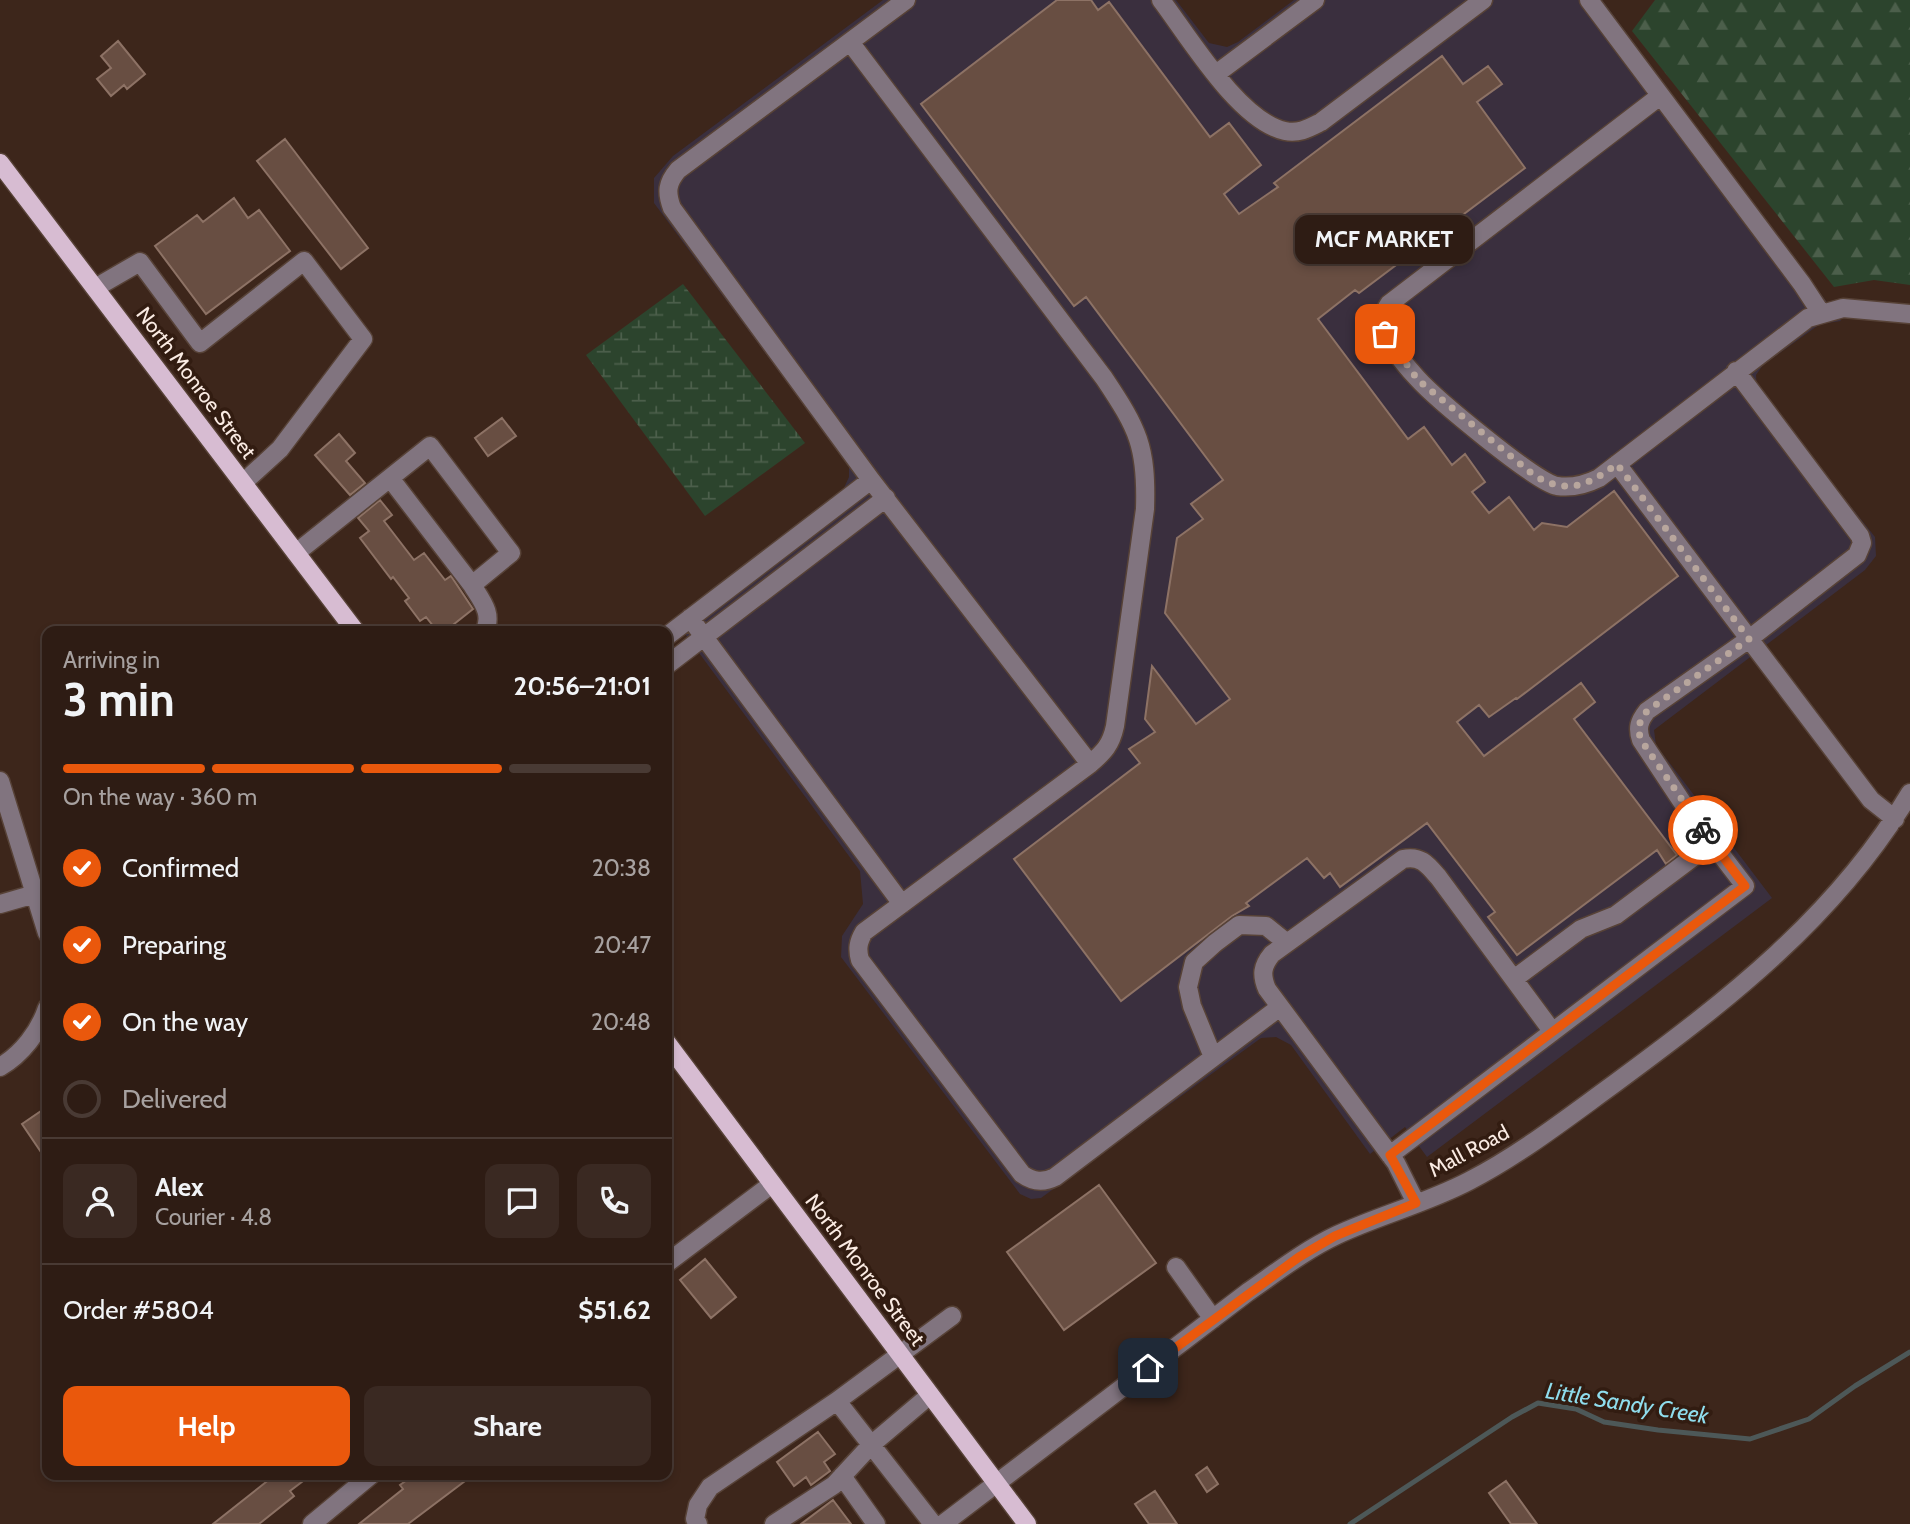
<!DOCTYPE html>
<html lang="en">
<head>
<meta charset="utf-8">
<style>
	body { margin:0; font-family:Cabin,sans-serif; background:#3a2922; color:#f1f3f6; height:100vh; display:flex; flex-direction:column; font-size:26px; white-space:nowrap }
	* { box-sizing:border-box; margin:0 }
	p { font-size:23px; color:#a7a1a0 }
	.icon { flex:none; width:38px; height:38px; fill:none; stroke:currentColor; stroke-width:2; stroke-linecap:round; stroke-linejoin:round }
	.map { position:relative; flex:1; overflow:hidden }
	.sheet { position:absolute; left:42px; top:626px; width:630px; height:854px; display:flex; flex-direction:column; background:#2e1c14; border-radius:14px; box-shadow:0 4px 10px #0003,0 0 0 2px #493a34 }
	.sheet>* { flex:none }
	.pin { position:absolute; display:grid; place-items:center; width:60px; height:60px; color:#fff; margin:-30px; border-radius:14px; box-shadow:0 4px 10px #0006 }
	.courier { position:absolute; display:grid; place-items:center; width:70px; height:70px; margin:-35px; border:5px solid #ea580c; border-radius:50%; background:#fff; color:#222; box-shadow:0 2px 9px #0007 }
	.bubble { position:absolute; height:49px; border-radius:14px; background:#2e1c14; box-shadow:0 4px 10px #0003,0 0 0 2px #493a34; font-size:23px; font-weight:700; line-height:49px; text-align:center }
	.summary em { font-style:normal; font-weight:700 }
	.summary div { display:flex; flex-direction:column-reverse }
	.summary { display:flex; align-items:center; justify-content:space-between; height:119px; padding:0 21px }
	h1 { font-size:46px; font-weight:700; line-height:52px }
	.bar { display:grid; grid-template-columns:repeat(4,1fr); gap:10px 7px; align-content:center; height:84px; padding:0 21px }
	.bar i { height:9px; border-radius:5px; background:#493a34 }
	.bar .on { background:#ea580c }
	.bar p { grid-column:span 4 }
	.line { display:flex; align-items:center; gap:18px; padding:0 21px; border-top:2px solid #493a34 }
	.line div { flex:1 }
	.round { display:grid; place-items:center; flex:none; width:74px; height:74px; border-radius:14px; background:#3a2922 }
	ol { padding:0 21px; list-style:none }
	li { display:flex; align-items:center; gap:21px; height:77px }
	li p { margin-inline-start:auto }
	li .icon { padding:7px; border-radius:50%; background:#ea580c; color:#fff; stroke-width:4 }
	li:last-child { color:#a7a1a0 }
	li i { width:38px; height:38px; border:4px solid #493a34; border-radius:50% }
	.cta { display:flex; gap:14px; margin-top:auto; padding:14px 21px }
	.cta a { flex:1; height:80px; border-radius:14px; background:#ea580c; color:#fff; font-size:28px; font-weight:700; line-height:80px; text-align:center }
	.cta a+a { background:#3a2922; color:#f1f3f6 }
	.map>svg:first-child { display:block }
</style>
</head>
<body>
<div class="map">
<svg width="1910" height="1524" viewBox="0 0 1910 1524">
	<defs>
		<pattern id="forest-firs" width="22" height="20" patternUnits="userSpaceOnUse" patternTransform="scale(1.75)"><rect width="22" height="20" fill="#2c442d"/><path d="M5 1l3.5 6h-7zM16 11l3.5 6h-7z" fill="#4c5f4b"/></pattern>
		<pattern id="wetland-marsh" width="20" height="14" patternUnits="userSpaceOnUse" patternTransform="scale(1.75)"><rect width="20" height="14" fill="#2c442d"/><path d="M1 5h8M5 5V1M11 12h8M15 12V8" fill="none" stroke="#4c5f4b"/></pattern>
	</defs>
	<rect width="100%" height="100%" fill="#3d261b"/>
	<!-- commercial -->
	<path fill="#3a2f3e" d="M883,0H1176L1209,43L1227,47L1238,42L1294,0H1602L1841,321L1820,324L1763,365L1756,375L1757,388L1875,537L1876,556L1865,570L1654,730L1656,745L1772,898L1427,1157L1405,1127L1370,1154L1291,1045L1276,1037L1261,1038L1041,1198L1031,1199L1020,1194L841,957L842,936L863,904L860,871L674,619L843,490L849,477V466L654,203V178L673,156Z"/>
	<!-- forest -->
	<path fill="url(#forest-firs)" d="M1655,0H1910V285L1874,280L1834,287L1632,31Z"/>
	<!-- wetland -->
	<path fill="url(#wetland-marsh)" d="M683,284L805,443L705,516L586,355Z"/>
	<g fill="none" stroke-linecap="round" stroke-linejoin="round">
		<!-- stream -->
		<path stroke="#4d5858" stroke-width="5" d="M1350,1524L1512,1417L1538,1403L1576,1409L1604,1422L1658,1430L1750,1439L1809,1419L1855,1386L1910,1352"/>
	</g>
	<!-- building -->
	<path fill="#684e42" stroke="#8d7265" stroke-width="2" d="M1057,0H1091L1098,10L1109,2L1210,137L1229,123L1261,165L1224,194L1239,214L1278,187L1274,183L1442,56L1463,84L1488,66L1502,84L1477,102L1525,168L1359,293L1355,290L1318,319L1408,439L1424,427L1452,465L1465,454L1485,482L1472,492L1489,513L1509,497L1534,530L1542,523L1567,527L1614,491L1678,576L1517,699L1516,698L1489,717L1479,705L1457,722L1484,756L1581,683L1595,702L1574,719L1677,855L1666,864L1657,850L1517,955L1488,917L1495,912L1427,823L1340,887L1330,873L1324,878L1307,858L1246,903L1249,906L1232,916L1121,1001L1014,859L1140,763L1129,749L1155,732L1145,719L1152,666L1196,724L1230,699L1165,613L1177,538L1203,519L1191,504L1223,480L1086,297L1074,306L921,104Z
		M118,41L145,74L127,89L124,85L111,96L97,79L111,68L101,56Z
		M285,139L368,248L341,269L257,161Z
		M234,198L248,218L259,210L290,251L206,314L155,246L197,215L203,222Z
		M502,418L516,436L488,456L475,438Z
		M339,434L355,453L346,461L365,483L350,495L315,455Z
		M380,500L392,515L384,521L414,560L424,553L445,580L451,576L473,609L444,632H438L426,617L420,621L405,601L409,598L393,577L391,579L360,538L369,531L358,518Z
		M47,1107V1161L22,1124Z
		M1099,1185L1156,1263L1064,1330L1007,1252Z
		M705,1259L736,1297L711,1318L680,1280Z
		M818,1432L835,1454L824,1462L830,1471L811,1485L806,1477L794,1486L777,1462Z
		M1207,1467L1218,1484L1207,1492L1196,1475Z
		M275,1475H311L290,1491L294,1496L259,1524H213Z
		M414,1475H473L408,1524H359L403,1489L400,1485Z
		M1506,1481L1537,1524H1511L1489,1493Z
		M1155,1491L1177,1524H1149L1135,1504Z
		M833,1500L851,1524H801Z"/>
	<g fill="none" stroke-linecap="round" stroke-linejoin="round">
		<!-- minor casing -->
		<g stroke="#574237" stroke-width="21">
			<path id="minor" d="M906,0L678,170C667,183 666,192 672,208L871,480L1090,764
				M1161,0C1189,37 1239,121 1285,131C1299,134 1309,128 1321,122L1483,0
				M1589,0L1802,284L1821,313
				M850,42L1104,378C1138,429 1147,446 1145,509L1115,726C1111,745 1104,752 1090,764L864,932C858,942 857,949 860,960L1022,1174C1033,1182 1043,1183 1055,1177L1280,1007
				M1216,74L1315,0
				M1660,96L1389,304C1384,312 1380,320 1383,329C1389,345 1405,365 1417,378C1435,398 1535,482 1557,486C1571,488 1587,484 1599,478L1808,318L1843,308L1910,314
				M95,288L140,262L200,343L304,261L363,339L280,449L243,483
				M1617,464L1871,800L1895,819
				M390,478L472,585
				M296,553L430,446L511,553L472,585C481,600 494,614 484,632
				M690,618L902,904
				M667,636L871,480
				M667,665L886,498
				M0,781L47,933
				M0,904L35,894L47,887
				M1514,979L1581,929L1616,915L1712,843
				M1213,1057L1192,1006L1188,987L1194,962L1215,943L1239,925L1266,926L1287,943
				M0,1067C22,1054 39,1032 47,1008
				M1390,1155L1745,886L1690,814L1641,740C1637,728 1639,721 1647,711L1749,639L1857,555L1862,543L1860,536L1736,371
				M1416,1203L1396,1163L1267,989C1261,975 1262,966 1272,954L1403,859C1421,855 1428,865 1439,878L1552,1031
				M667,1263L772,1184
				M1176,1267L1213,1319
				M842,1476L876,1524
				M312,1524L371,1475
				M698,1524L695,1519L698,1505L710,1487L837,1401
				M774,1524L834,1485L871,1445L930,1395
				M933,1524L837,1401L952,1316
				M943,1524L1248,1292C1277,1272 1305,1250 1337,1235C1380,1215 1427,1203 1469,1181C1521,1154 1567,1118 1614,1084C1728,1000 1836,917 1910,793"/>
		</g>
		<!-- major casing -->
		<g stroke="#574237" stroke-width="21">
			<path id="major" d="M0,163L356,632
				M667,1043L1027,1524"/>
		</g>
		<!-- minor -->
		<use href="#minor" stroke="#81747f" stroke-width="18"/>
		<!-- major -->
		<use href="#major" stroke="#d7bcd2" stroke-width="18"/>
	</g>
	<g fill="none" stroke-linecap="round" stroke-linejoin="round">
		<!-- done -->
		<path stroke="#b8a69d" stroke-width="7" stroke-dasharray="0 12.6" d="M1385,334L1418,380L1535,476C1568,495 1589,485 1617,464L1749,639L1647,711C1639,721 1637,728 1641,740L1703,830"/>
		<!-- route -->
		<path stroke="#ea580c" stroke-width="9" d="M1148,1368L1299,1257L1335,1236L1416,1203L1390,1155L1745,886L1703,830"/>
	</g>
	<g text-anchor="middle" stroke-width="7" stroke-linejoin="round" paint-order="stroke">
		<!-- street labels -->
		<g font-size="21" fill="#faebe3" stroke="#321c11">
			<text transform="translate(196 383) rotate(53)" y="7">North Monroe Street</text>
			<text transform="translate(1469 1151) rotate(-28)" y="7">Mall Road</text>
			<text transform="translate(865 1270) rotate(53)" y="7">North Monroe Street</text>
		</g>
		<!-- water labels -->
		<g font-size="23" font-style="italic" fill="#8fdded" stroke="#321c11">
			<text transform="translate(1627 1403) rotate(9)" y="8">Little Sandy Creek</text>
		</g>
	</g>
</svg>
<div class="pin" style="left:1385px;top:334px;background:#ea580c"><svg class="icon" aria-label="bag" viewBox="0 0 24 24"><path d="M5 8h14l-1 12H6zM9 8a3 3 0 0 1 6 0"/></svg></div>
<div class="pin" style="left:1148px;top:1368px;background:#1f2937"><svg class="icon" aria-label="home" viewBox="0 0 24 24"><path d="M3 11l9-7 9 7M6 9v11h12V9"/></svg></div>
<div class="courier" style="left:1703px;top:830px"><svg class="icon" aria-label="bike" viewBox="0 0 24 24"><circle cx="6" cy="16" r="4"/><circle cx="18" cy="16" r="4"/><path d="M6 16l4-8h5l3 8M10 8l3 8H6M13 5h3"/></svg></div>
<div class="bubble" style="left:1295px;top:215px;width:178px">MCF MARKET</div>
<section class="sheet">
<div class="summary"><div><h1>3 min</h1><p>Arriving in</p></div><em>20:56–21:01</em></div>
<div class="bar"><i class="on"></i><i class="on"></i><i class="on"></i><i></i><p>On the way · 360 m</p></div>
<ol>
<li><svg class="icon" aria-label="check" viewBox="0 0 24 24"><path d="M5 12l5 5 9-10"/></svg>Confirmed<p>20:38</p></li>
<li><svg class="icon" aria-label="check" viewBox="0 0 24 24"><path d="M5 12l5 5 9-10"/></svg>Preparing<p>20:47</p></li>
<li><svg class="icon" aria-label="check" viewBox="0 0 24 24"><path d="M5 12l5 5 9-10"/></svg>On the way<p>20:48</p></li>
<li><i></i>Delivered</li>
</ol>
<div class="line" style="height:126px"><a class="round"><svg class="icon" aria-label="person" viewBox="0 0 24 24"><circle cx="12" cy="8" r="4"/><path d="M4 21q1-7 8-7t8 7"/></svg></a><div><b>Alex</b><p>Courier · 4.8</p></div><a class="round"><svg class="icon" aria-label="chat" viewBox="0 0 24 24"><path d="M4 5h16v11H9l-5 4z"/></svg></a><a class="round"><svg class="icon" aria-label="phone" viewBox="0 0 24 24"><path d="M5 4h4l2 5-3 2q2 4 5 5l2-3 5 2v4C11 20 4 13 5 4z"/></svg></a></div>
<div class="line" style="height:91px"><div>Order #5804</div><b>$51.62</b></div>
<div class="cta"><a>Help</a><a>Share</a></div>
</section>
</div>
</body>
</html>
